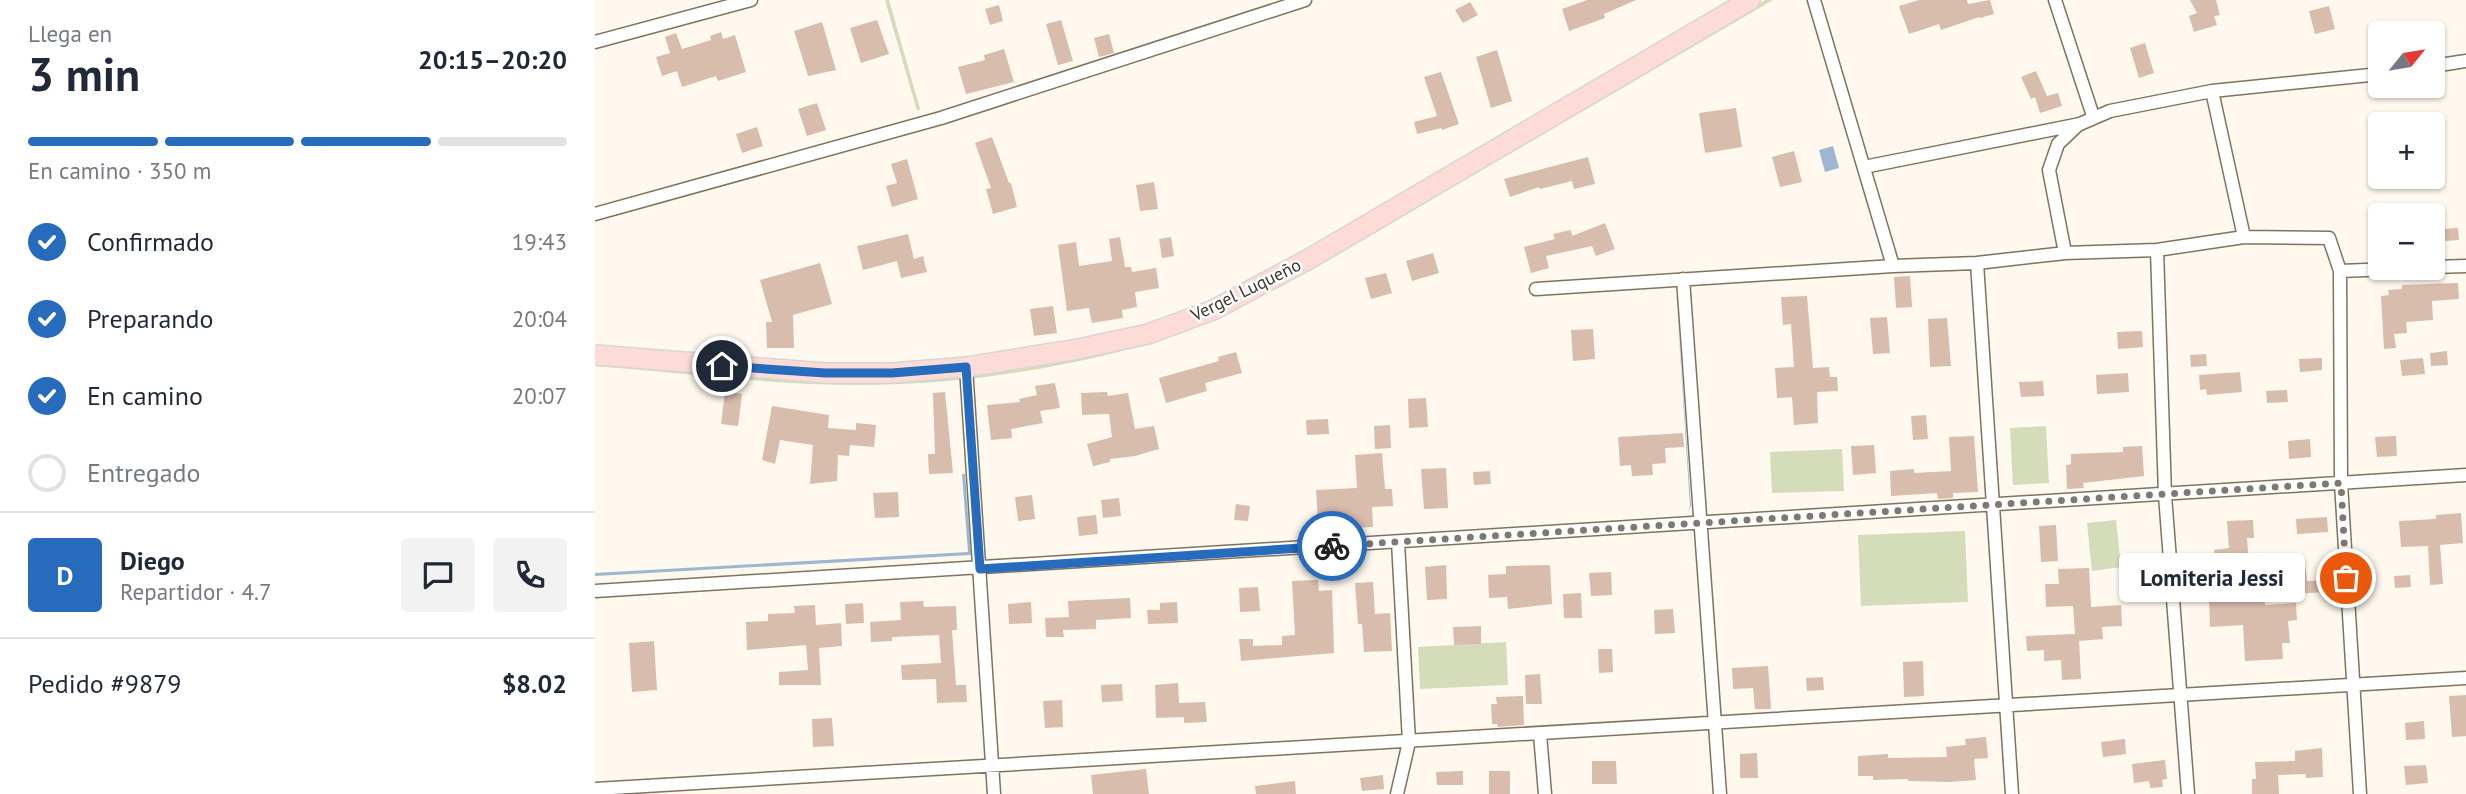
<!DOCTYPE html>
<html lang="es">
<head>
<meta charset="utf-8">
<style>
	body { margin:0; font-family:"PT Sans",sans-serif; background:#f2f2f3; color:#1f2937; height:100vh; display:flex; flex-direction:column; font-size:26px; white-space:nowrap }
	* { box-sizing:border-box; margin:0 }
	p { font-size:23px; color:#747a83 }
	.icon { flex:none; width:38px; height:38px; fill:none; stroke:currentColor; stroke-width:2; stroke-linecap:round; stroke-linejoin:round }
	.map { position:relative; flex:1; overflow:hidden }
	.side { display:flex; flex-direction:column; background:#fff; width:595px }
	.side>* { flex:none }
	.needle { width:46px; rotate:60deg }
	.controls { position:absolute; left:1773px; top:21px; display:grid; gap:14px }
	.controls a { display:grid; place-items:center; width:77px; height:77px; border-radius:7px; background:#fff; box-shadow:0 2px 5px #0004; font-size:35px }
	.pin { position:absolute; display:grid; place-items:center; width:60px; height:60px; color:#fff; margin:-30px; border:4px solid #fff; border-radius:50%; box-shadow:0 2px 7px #0007 }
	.courier { position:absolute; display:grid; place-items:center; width:70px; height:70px; margin:-35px; border:5px solid #276bbc; border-radius:50%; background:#fff; color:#222; box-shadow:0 2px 9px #0007 }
	.bubble { position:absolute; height:49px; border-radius:7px; background:#fff; box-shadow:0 2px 5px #0004; font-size:23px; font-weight:600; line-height:49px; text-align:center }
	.overview em { font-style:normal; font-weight:600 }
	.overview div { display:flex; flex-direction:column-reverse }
	.overview { display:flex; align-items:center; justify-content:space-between; height:119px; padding:0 28px }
	h1 { font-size:46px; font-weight:600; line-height:52px }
	.bar { display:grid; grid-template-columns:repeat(4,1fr); gap:10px 7px; align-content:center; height:84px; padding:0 28px }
	.bar i { height:9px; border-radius:5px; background:#e0e1e3 }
	.bar .selected { background:#276bbc }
	.bar p { grid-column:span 4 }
	.line { display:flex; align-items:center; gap:18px; padding:0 28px; border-top:2px solid #e0e1e3 }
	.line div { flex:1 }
	.round { display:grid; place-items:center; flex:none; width:74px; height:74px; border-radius:7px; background:#f2f2f3 }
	ol { padding:0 28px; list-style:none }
	li { display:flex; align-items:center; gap:21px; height:77px }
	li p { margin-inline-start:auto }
	li .icon { padding:7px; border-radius:50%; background:#276bbc; color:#fff; stroke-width:4 }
	li:last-child { color:#747a83 }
	li i { width:38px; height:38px; border:4px solid #e0e1e3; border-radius:50% }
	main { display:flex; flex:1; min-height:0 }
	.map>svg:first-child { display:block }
</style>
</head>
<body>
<main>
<section class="side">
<div class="overview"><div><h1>3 min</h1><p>Llega en</p></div><em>20:15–20:20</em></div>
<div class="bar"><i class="selected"></i><i class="selected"></i><i class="selected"></i><i></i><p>En camino · 350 m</p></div>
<ol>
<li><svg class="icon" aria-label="check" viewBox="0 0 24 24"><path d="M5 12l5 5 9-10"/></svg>Confirmado<p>19:43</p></li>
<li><svg class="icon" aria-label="check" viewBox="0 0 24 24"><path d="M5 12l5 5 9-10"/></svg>Preparando<p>20:04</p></li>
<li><svg class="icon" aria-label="check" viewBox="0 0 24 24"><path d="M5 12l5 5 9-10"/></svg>En camino<p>20:07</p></li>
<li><i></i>Entregado</li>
</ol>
<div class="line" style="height:126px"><b class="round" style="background:#276bbc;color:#fff">D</b><div><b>Diego</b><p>Repartidor · 4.7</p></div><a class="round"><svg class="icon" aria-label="chat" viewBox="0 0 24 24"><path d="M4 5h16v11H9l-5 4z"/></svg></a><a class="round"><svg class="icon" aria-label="phone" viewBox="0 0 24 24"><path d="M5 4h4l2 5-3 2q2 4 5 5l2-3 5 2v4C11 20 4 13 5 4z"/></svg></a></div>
<div class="line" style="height:91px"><div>Pedido #9879</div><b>$8.02</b></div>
</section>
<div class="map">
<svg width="1871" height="794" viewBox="0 0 1871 794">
	<rect width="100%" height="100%" fill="#fef8ee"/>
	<!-- green -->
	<path fill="#d4dcba" d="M290,0H294L325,109L322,111Z
		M1170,0H1178C1064,67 950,133 836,200C733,260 632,326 515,354C437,373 354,384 274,385C183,386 91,373 0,366V362L207,379L443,364L712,268Z
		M1451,426L1454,483L1418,485L1415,428Z
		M1247,449L1249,491L1177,493L1175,452Z
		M1521,520L1526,567L1497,571L1492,523Z
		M1370,531L1373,602L1266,606L1263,535Z
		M911,642L913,685L825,689L823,647Z"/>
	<!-- water -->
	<path fill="#9fb6d3" d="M1238,146L1244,168L1230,172L1224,150Z
		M1081,289L1096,506L1093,512L1095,506Z
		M367,474H370L376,555L0,576V573L373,552Z"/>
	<!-- building -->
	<path fill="#d8bcac" d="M992,0H1041L1009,14L1010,18L974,31L967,9Z
		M1324,0H1372L1373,4L1395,0L1399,14L1385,18L1384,17L1346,30L1344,24L1314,34L1304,6Z
		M1595,0H1621L1625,15L1619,16L1622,25L1599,32L1594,16L1602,13Z
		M875,2L883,15L868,23L860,10Z
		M404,5L408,21L395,25L390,9Z
		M1734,6L1740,29L1720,34L1714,11Z
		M282,20L294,54L266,63L255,28Z
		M466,20L478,61L463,65L451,24Z
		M227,22L241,70L213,76L199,31Z
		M126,32L128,39L140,35L151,72L123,81L121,76L87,87L82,71L67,76L61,57L75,53L70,37L81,33L87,49L116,40L115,36Z
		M514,34L519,53L504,57L499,38Z
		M1550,43L1559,73L1544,78L1535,48Z
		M409,49L419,82L371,94L363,67L390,60L389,55Z
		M902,50L917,101L896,108L881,57Z
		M1441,71L1452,96L1463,93L1467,106L1445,113L1440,97L1436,99L1426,77Z
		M846,72L864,124L847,130L846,128L822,134L819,122L842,116L829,77Z
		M222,103L231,130L212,136L203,109Z
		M1141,108L1147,147L1110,153L1104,113Z
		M162,127L168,146L147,153L141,134Z
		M397,137L414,183H416L422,207L398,214L391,189L396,188L380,143Z
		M1199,151L1207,182L1185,187L1177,157Z
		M993,157L1000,184L979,189L977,181L945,189L944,187L915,197L909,179Z
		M312,159L323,199L297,207L291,186L302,183L296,164Z
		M559,182L563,209L545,211L541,185Z
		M1010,223L1020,249L1001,256L997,246L951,256L954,268L936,273L929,247L960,239L958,234L976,230L977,236Z
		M1863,228L1864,240L1850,241L1849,229Z
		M313,234L319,259L328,256L332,272L306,278L302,261L268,270L262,246Z
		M525,237L530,267H536L537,272L561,268L564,288L540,292L542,307L527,310L528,318L497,323L494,308L472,311L463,245L481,242L484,266L517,261L514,239Z
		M576,237L579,256L567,258L564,239Z
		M838,253L844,273L817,281L811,261Z
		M225,263L237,304L198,315L199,348H172L171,322H177L165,280Z
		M791,273L797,293L776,299L770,278Z
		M1315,276L1317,307L1301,308L1299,277Z
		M1863,283L1864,299L1837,301L1838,320L1811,322L1812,333L1799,334L1801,348L1789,349L1786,296L1794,295L1793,290L1807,289V285Z
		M1212,296L1218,368L1234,367L1235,377H1242L1243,391L1222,392L1223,423L1199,425L1197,397L1182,398L1180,368L1199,367L1196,324L1188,325L1186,297Z
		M458,306L462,333L439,336L435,309Z
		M1292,317L1295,353L1278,354L1275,318Z
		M1352,318L1356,366L1335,367L1333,319Z
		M998,329L1000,359L978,361L976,330Z
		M1547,331L1548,347L1523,349L1522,332Z
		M1852,351L1853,365L1836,366L1835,353Z
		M641,352L647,373L610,383L612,391L571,403L564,378L624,361L623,357Z
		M1611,354L1612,366L1596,367L1595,355Z
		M1727,358V370L1705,372L1704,359Z
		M1828,358L1830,374L1807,376L1805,360Z
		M1645,372L1647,392L1612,395L1611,389L1605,390L1604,375Z
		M1533,373L1534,392L1502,394L1501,375Z
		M1448,381L1449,396L1426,397L1424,382Z
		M460,383L465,408L445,411L448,423L416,429L417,438L396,440L392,405L425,402L424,399L442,395L440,386Z
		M1692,390L1693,402L1672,403L1671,391Z
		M130,392L147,394L143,426L126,424Z
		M350,392L358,473L334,474L333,454H340L338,393Z
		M512,392L513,396L533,393L540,429L559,426L564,449L540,456L515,459V462L498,466L492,444L517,437L514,414L487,415L486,393Z
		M831,398L833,427L814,428L813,399Z
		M177,406L234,415L233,428L261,430V423L281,425L279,447L255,445L254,456L243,455L242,481L215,484L218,445L185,440L180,464L167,460Z
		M1331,415L1333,439L1318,440L1316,416Z
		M733,419L734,434L712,435L711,420Z
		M795,425L796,448L780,449L779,426Z
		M1088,433L1089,447L1070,448L1071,463L1057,464L1058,475L1037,476L1036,465L1025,466L1023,437Z
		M1379,436L1383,492L1358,493V498L1343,499L1342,493L1296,496L1295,471L1319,469V473L1356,471L1354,437Z
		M1801,436L1802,456L1782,457L1780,437Z
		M1715,439L1716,457L1694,459L1693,441Z
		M1279,445L1281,473L1258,475L1256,446Z
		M1547,446L1549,476L1488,483L1489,488L1472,489L1471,465L1476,464V454L1528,452V447Z
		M787,453L790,489H797L798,506L777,507L778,527L755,528V518L723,520L721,490L762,488L760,455Z
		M851,468L853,508L829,509L826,469Z
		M895,471L896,484L879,485L878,472Z
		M303,492L304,517L280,518L278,493Z
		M437,495L440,519L423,521L420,497Z
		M524,498L526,516L508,518L506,500Z
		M641,504L655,506L653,521L639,520Z
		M1866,513L1868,543L1845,545L1848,584L1835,585L1833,546L1806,547L1804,521L1841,519V515Z
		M501,515L503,534L484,536L482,517Z
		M1732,517L1733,532L1702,534L1701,519Z
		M1658,520L1659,538H1652L1654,565L1635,567V562L1620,563L1619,550L1634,548L1632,521Z
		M1461,525L1463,561L1446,562L1444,526Z
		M1710,563L1712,581L1743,579L1744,591L1699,594L1696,564Z
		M851,565L852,599L832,600L830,567Z
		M955,565L957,604L913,609L912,597L894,598L893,575L911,574V566Z
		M1494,568L1496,607L1526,605L1527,626L1507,627L1508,639L1484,641L1486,679L1467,680L1466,660L1449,661V650L1432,651L1431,636L1480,634L1478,606L1451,607L1450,584H1464L1463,569Z
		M1016,572L1017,595L996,596L994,573Z
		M1815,575L1816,587L1800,588L1799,576Z
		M723,580L724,591L737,590L739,653L646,661L644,639H658V646L687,645V636L700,635L697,581Z
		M778,582L780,614L795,613L797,651L769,652L767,624H763L760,583Z
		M663,587L665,611L645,612L644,588Z
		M986,593L987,618H969L968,594Z
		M1645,597V599L1670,597V605L1701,603L1702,620L1693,621L1695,643H1687L1688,659L1650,661L1648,625L1615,627L1614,599Z
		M535,598L536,618L501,620V629L468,630L469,637H451L450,618L474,617L473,601Z
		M328,601L329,607L361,606L362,630H357L361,685H371L372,702L342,703L341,679L307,680L306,665L346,663L344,635L297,637V641L276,642L275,622L306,620L305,602Z
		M436,602L437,623L414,624L413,604Z
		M582,602L583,623L553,624L552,610H565V603Z
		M268,603L269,623L251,624L250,604Z
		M220,605L221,625L246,623L247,646L224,648L226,685H184V672L213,670L211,645L152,650L151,622L173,621V614L200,613L199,606Z
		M1078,609L1080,633L1060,634L1059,610Z
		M886,626V644L859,645L858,627Z
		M59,641L62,690L37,692L34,643Z
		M1003,649H1017L1018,672L1004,673Z
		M1328,661L1329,696L1309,697L1308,662Z
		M1173,666L1176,709H1160L1158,688L1138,689L1137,668Z
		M945,674L947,704H931L930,675Z
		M1228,677L1229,690L1212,691L1211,678Z
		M583,683L584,703L610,702L612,722L589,723V717L561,718L560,685Z
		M527,684L528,701L507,702L506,685Z
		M1871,695V736L1857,737L1854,696Z
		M928,696L929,725L903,727L902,724H897L896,704H902L901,697Z
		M467,700L468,727L450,728L448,701Z
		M237,718L239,746L218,747L217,719Z
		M1829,721L1830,739L1811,740L1810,723Z
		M1391,737L1393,758L1379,759L1381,780L1355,782L1313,781V779L1278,780V776H1263V756L1293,754V758L1352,757L1351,747L1371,745L1370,739Z
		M1530,739L1531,754L1508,757L1506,742Z
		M1727,748L1728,777L1711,778V774L1683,775L1684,794H1657V779H1661L1660,762L1700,761V751Z
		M1162,753L1163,778H1145V754Z
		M1570,760L1572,779L1567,780L1568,787L1555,788L1554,781L1539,783L1537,764Z
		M997,761H1021L1022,784H997Z
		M1831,765L1833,783L1811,785L1809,766Z
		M551,769L554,794H498L496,775Z
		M868,771V785H842L841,772Z
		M894,771H915V794H894Z
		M788,775L789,789L767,791L765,778Z
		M700,781L701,794H661L660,786Z"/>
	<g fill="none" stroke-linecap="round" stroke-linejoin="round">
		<!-- minor casing -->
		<g stroke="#81735b" stroke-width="15">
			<path id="minor" d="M1219,0L1298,266
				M1460,0L1498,116
				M0,42L156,0
				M1838,66L1871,61
				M1617,91L1649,237
				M1269,167L1485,124L1515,111L1617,91L1785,74
				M0,214L346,118L710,0
				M1562,250L1570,495L1593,794
				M1470,253L1454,170L1463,144L1484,124
				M1382,263L1417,794
				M1838,267L1871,266
				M1745,271L1822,268
				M1088,279L1125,794
				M941,289L1298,266L1382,263L1470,253L1562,250L1649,237L1734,238L1745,271L1746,483L1765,794
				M371,367L399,794
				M0,591L1871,475
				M945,734L950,794
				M0,789L1871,678
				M802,794L814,742L803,542"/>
		</g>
		<!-- primary casing -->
		<g stroke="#d8d6d4" stroke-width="22">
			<path id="primary" d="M0,355L230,373H297L371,367L483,349L553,334L618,310L714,259L1155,0"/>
		</g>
		<!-- minor -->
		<use href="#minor" stroke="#fff" stroke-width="12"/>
		<!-- primary -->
		<use href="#primary" stroke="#fddcd7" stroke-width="19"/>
	</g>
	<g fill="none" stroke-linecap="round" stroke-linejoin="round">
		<!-- done -->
		<path stroke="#7f796f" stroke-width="7" stroke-dasharray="0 12.6" d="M737,546L1746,483L1751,578"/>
		<!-- route -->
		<path stroke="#276bbc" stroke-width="9" d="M127,366L230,373H297L371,367L385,569L737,546"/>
	</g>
	<g text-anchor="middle" stroke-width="5" stroke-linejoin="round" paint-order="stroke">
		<!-- street labels -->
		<g font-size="18" fill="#3a342a" stroke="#fff">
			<text transform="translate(651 290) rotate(-26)" y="6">Vergel Luqueño</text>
		</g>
	</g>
</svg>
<div class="controls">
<a><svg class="needle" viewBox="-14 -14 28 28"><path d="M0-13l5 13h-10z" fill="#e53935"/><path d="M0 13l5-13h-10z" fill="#747a83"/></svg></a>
<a>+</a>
<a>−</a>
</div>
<div class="pin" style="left:1751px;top:578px;background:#ea580c"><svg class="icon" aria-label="bag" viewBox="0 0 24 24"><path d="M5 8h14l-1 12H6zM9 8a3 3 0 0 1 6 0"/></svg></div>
<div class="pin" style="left:127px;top:366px;background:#1f2937"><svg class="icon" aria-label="home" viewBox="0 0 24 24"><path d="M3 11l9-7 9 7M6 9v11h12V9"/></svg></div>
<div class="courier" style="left:737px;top:546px"><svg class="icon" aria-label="bike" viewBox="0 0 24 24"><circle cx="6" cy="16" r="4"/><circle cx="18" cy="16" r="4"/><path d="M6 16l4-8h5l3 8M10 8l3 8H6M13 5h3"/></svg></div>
<div class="bubble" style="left:1524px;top:553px;width:186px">Lomiteria Jessi</div>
</div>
</main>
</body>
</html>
